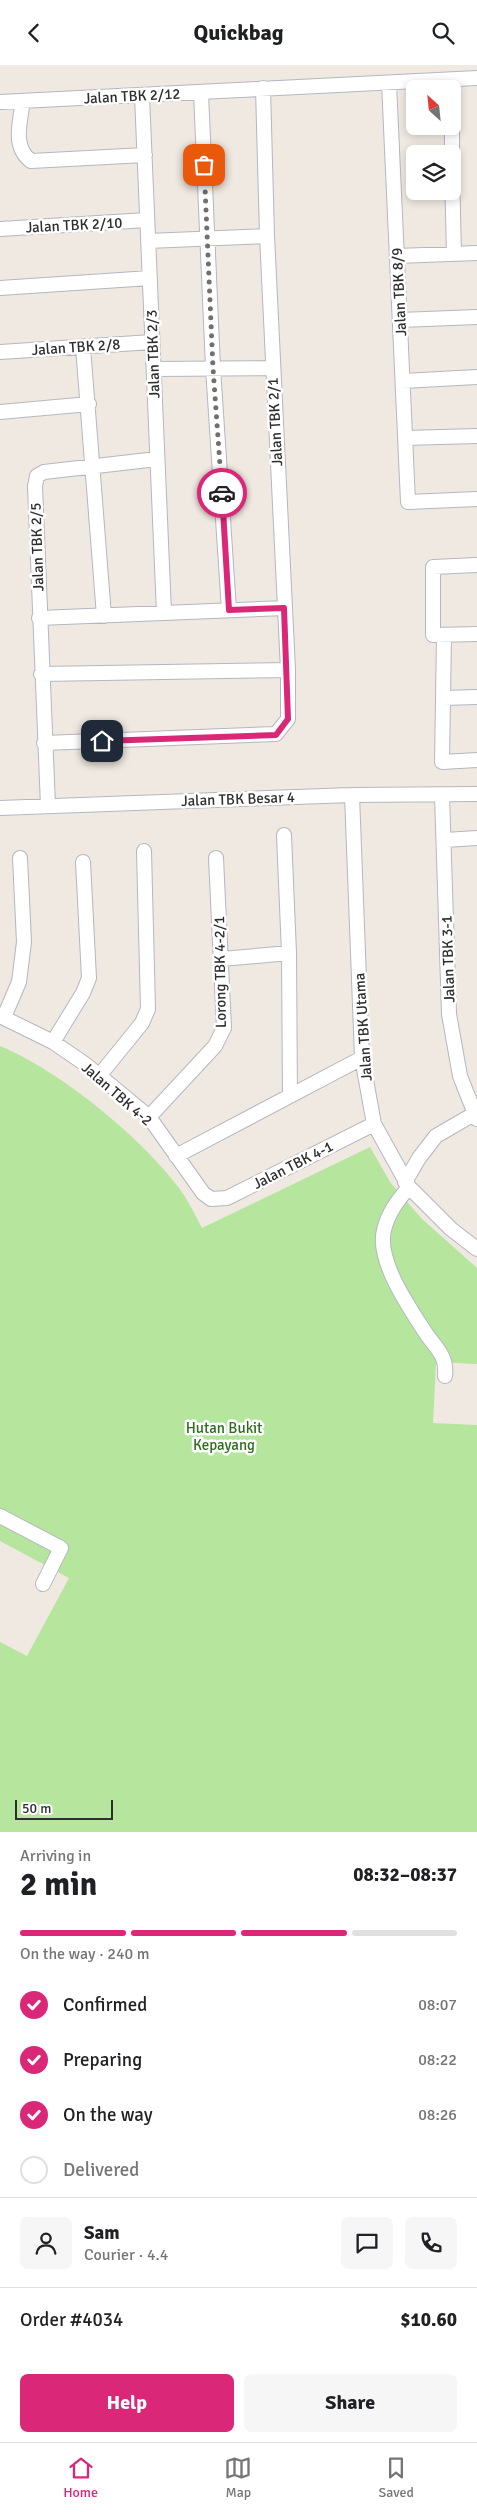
<!DOCTYPE html>
<html lang="en">
<head>
<meta charset="utf-8">
<style>
	body { margin:0; font-family:Signika,sans-serif; background:#f6f6f6; color:#202124; height:100vh; display:flex; flex-direction:column; font-size:19px; white-space:nowrap }
	* { box-sizing:border-box; margin:0 }
	p { font-size:16px; color:#757577 }
	.icon { flex:none; width:28px; height:28px; fill:none; stroke:currentColor; stroke-width:2; stroke-linecap:round; stroke-linejoin:round }
	.map { position:relative; height:1767px; overflow:hidden }
	.details { display:flex; flex-direction:column; background:#fff; flex:1 }
	.details>* { flex:none }
	.needle { width:32px; rotate:333deg }
	.controls { position:absolute; left:406px; top:15px; display:grid; gap:10px }
	.controls a { display:grid; place-items:center; width:55px; height:55px; border-radius:8px; background:#fff; box-shadow:0 2px 8px #0003; font-size:25px }
	.scale { position:absolute; left:15px; bottom:12px; width:98px; box-sizing:border-box; padding-left:5px; border:2px solid #2e2e2e; border-top:0; font-size:14px; line-height:18px; white-space:nowrap; color:#2e2e2e; -webkit-text-stroke:4px #fff; paint-order:stroke }
	.pin { position:absolute; display:grid; place-items:center; width:42px; height:42px; color:#fff; margin:-21px; border-radius:10px; box-shadow:0 2px 8px #0006 }
	.courier { position:absolute; display:grid; place-items:center; width:50px; height:50px; margin:-25px; border:4px solid #db2777; border-radius:50%; background:#fff; color:#222; box-shadow:0 1px 6px #0007 }
	.overview em { font-style:normal; font-weight:700 }
	.overview div { display:flex; flex-direction:column-reverse }
	.overview { display:flex; align-items:center; justify-content:space-between; height:85px; padding:0 20px }
	h1 { font-size:32px; font-weight:700; line-height:38px }
	.bar { display:grid; grid-template-columns:repeat(4,1fr); gap:8px 5px; align-content:center; height:60px; padding:0 20px }
	.bar i { height:6px; border-radius:4px; background:#e0e0e0 }
	.bar .active { background:#db2777 }
	.bar p { grid-column:span 4 }
	.line { display:flex; align-items:center; gap:12px; padding:0 20px; border-top:1px solid #e0e0e0 }
	.line div { flex:1 }
	.round { display:grid; place-items:center; flex:none; width:52px; height:52px; border-radius:8px; background:#f6f6f6 }
	ol { padding:0 20px; list-style:none }
	li { display:flex; align-items:center; gap:15px; height:55px }
	li p { margin-inline-start:auto }
	li .icon { padding:5px; border-radius:50%; background:#db2777; color:#fff; stroke-width:4 }
	li:last-child { color:#757577 }
	li i { width:28px; height:28px; border:2px solid #e0e0e0; border-radius:50% }
	.primary-button { display:flex; gap:10px; margin-top:auto; padding:10px 20px }
	.primary-button a { flex:1; height:58px; border-radius:8px; background:#db2777; color:#fff; font-size:20px; font-weight:700; line-height:58px; text-align:center }
	.primary-button a+a { background:#f6f6f6; color:#202124 }
	header { display:flex; justify-content:space-between; align-items:center; height:65px; padding:0 20px; background:#fff; font-size:22px; font-weight:700 }
	.tab-bar { display:flex; justify-content:space-around; align-items:center; height:70px; border-top:1px solid #e0e0e0; background:#fff; font-size:14px; color:#757577 }
	.tab-bar a { display:grid; justify-items:center; gap:2px }
	.tab-bar .active { color:#db2777 }
	.map>svg:first-child { display:block }
</style>
</head>
<body>
<header><svg class="icon" aria-label="back" viewBox="0 0 24 24"><path d="M15 5l-7 7 7 7"/></svg>Quickbag<svg class="icon" aria-label="search" viewBox="0 0 24 24"><circle cx="10" cy="10" r="6"/><path d="M15 15l6 6"/></svg></header>
<div class="map">
<svg width="477" height="1767" viewBox="0 0 477 1767">
	<rect width="100%" height="100%" fill="#efe9e1"/>
	<!-- green -->
	<path fill="#b6e59e" d="M0,981C60,1006 140,1071 179,1123C188,1135 195,1150 202,1163L370,1082L390,1117L421,1153L477,1203V1299L436,1297L433,1358L477,1360V1767H0V1577L27,1591L69,1513L0,1476Z"/>
	<g fill="none" stroke-linecap="round" stroke-linejoin="round">
		<!-- minor casing -->
		<g stroke="#b4b7c1" stroke-width="16">
			<path id="minor" d="M389,18L408,437L477,434
				M201,28L213,303L229,545
				M142,31L164,548
				M23,36C20,57 12,82 31,96L145,90
				M0,37L477,13
				M452,61V89
				M452,107L454,189
				M0,164L147,155
				M148,176L267,171
				M397,191L477,188
				M0,223L150,213
				M400,255L477,252
				M83,282L104,551
				M0,287L152,277
				M154,304L272,303
				M403,316L477,312
				M0,347L89,339
				M405,373L477,371
				M477,500L433,502V570L477,569
				M39,553L284,543
				M444,570L442,697L477,695
				M41,609L288,605
				M443,633L477,632
				M44,678L276,669L288,654V605L267,171L263,23
				M352,730L362,993L374,1059L409,1122L451,1164L477,1184
				M442,730L449,949L460,1011L477,1054
				M48,741L35,421L37,411L44,407L157,394
				M0,743L352,730L477,729
				M445,775L477,773
				M289,888L290,1031
				M222,894L289,888L284,770
				M0,951L53,977L85,999L149,1052L203,1128L211,1134L227,1133L374,1059
				M4,952L19,917L24,877L20,793
				M53,977L83,928L89,913L83,797
				M99,1011L142,958L148,944L144,786
				M149,1052L215,981L224,963L216,793
				M176,1091L362,993
				M405,1117L419,1093L436,1071L474,1049
				M409,1122C398,1135 388,1148 384,1165C376,1196 411,1245 427,1270C438,1285 447,1292 445,1311
				M0,1451L61,1483L43,1519"/>
		</g>
		<!-- minor -->
		<use href="#minor" stroke="#fff" stroke-width="14"/>
	</g>
	<g fill="none" stroke-linecap="round" stroke-linejoin="round">
		<!-- done -->
		<path stroke="#726f6d" stroke-width="5" stroke-dasharray="0 9" d="M204,100L213,303L222,428"/>
		<!-- route -->
		<path stroke="#db2777" stroke-width="6" d="M102,676L276,670L288,654L284,543L229,545L222,428"/>
	</g>
	<g text-anchor="middle" stroke-width="5" stroke-linejoin="round" paint-order="stroke">
		<!-- street labels -->
		<g font-size="15" fill="#2e2e2e" stroke="#fff">
			<text transform="translate(132 31) rotate(-3)" y="5">Jalan TBK 2/12</text>
			<text transform="translate(74 160) rotate(-3)" y="5">Jalan TBK 2/10</text>
			<text transform="translate(399 227) rotate(-93)" y="5">Jalan TBK 8/9</text>
			<text transform="translate(76 282) rotate(-4)" y="5">Jalan TBK 2/8</text>
			<text transform="translate(153 289) rotate(-92)" y="5">Jalan TBK 2/3</text>
			<text transform="translate(275 357) rotate(-93)" y="5">Jalan TBK 2/1</text>
			<text transform="translate(37 482) rotate(-92)" y="5">Jalan TBK 2/5</text>
			<text transform="translate(238 734) rotate(-2)" y="5">Jalan TBK Besar 4</text>
			<text transform="translate(448 894) rotate(-92)" y="5">Jalan TBK 3-1</text>
			<text transform="translate(220 907) rotate(-91)" y="5">Lorong TBK 4-2/1</text>
			<text transform="translate(363 962) rotate(-94)" y="5">Jalan TBK Utama</text>
			<text transform="translate(117 1029) rotate(41)" y="5">Jalan TBK 4-2</text>
			<text transform="translate(293 1100) rotate(-27)" y="5">Jalan TBK 4-1</text>
		</g>
		<!-- park labels -->
		<g font-size="15" fill="#2c6e1b" stroke="#fff">
			<text x="224" y="1368">Hutan Bukit<tspan x="224" dy="17">Kepayang</tspan></text>
		</g>
	</g>
</svg>
<div class="controls">
<a><svg class="needle" viewBox="-14 -14 28 28"><path d="M0-13l5 13h-10z" fill="#e53935"/><path d="M0 13l5-13h-10z" fill="#757577"/></svg></a>
<a><svg class="icon" aria-label="layers" viewBox="0 0 24 24"><path d="M12 4l9 5-9 5-9-5zM3 14l9 5 9-5"/></svg></a>
</div>
<div class="scale">50 m</div>
<div class="pin" style="left:204px;top:100px;background:#ea580c"><svg class="icon" aria-label="bag" viewBox="0 0 24 24"><path d="M5 8h14l-1 12H6zM9 8a3 3 0 0 1 6 0"/></svg></div>
<div class="pin" style="left:102px;top:676px;background:#1f2937"><svg class="icon" aria-label="home" viewBox="0 0 24 24"><path d="M3 11l9-7 9 7M6 9v11h12V9"/></svg></div>
<div class="courier" style="left:222px;top:428px"><svg class="icon" aria-label="car" viewBox="0 0 24 24"><path d="M5 17H2v-5l4-1 3-4h7l3 4 3 1v5h-3M9 17h6M6 11h13"/><circle cx="7" cy="17" r="2"/><circle cx="17" cy="17" r="2"/></svg></div>
</div>
<section class="details">
<div class="overview"><div><h1>2 min</h1><p>Arriving in</p></div><em>08:32–08:37</em></div>
<div class="bar"><i class="active"></i><i class="active"></i><i class="active"></i><i></i><p>On the way · 240 m</p></div>
<ol>
<li><svg class="icon" aria-label="check" viewBox="0 0 24 24"><path d="M5 12l5 5 9-10"/></svg>Confirmed<p>08:07</p></li>
<li><svg class="icon" aria-label="check" viewBox="0 0 24 24"><path d="M5 12l5 5 9-10"/></svg>Preparing<p>08:22</p></li>
<li><svg class="icon" aria-label="check" viewBox="0 0 24 24"><path d="M5 12l5 5 9-10"/></svg>On the way<p>08:26</p></li>
<li><i></i>Delivered</li>
</ol>
<div class="line" style="height:90px"><a class="round"><svg class="icon" aria-label="person" viewBox="0 0 24 24"><circle cx="12" cy="8" r="4"/><path d="M4 21q1-7 8-7t8 7"/></svg></a><div><b>Sam</b><p>Courier · 4.4</p></div><a class="round"><svg class="icon" aria-label="chat" viewBox="0 0 24 24"><path d="M4 5h16v11H9l-5 4z"/></svg></a><a class="round"><svg class="icon" aria-label="phone" viewBox="0 0 24 24"><path d="M5 4h4l2 5-3 2q2 4 5 5l2-3 5 2v4C11 20 4 13 5 4z"/></svg></a></div>
<div class="line" style="height:65px"><div>Order #4034</div><b>$10.60</b></div>
<div class="primary-button"><a>Help</a><a>Share</a></div>
</section>
<nav class="tab-bar">
<a class="active"><svg class="icon" aria-label="home" viewBox="0 0 24 24"><path d="M3 11l9-7 9 7M6 9v11h12V9"/></svg>Home</a>
<a><svg class="icon" aria-label="map" viewBox="0 0 24 24"><path d="M3 6l6-2 6 2 6-2v14l-6 2-6-2-6 2zM9 4v14M15 6v14"/></svg>Map</a>
<a><svg class="icon" aria-label="saved" viewBox="0 0 24 24"><path d="M7 4h10v16l-5-4-5 4z"/></svg>Saved</a>
</nav>
</body>
</html>
